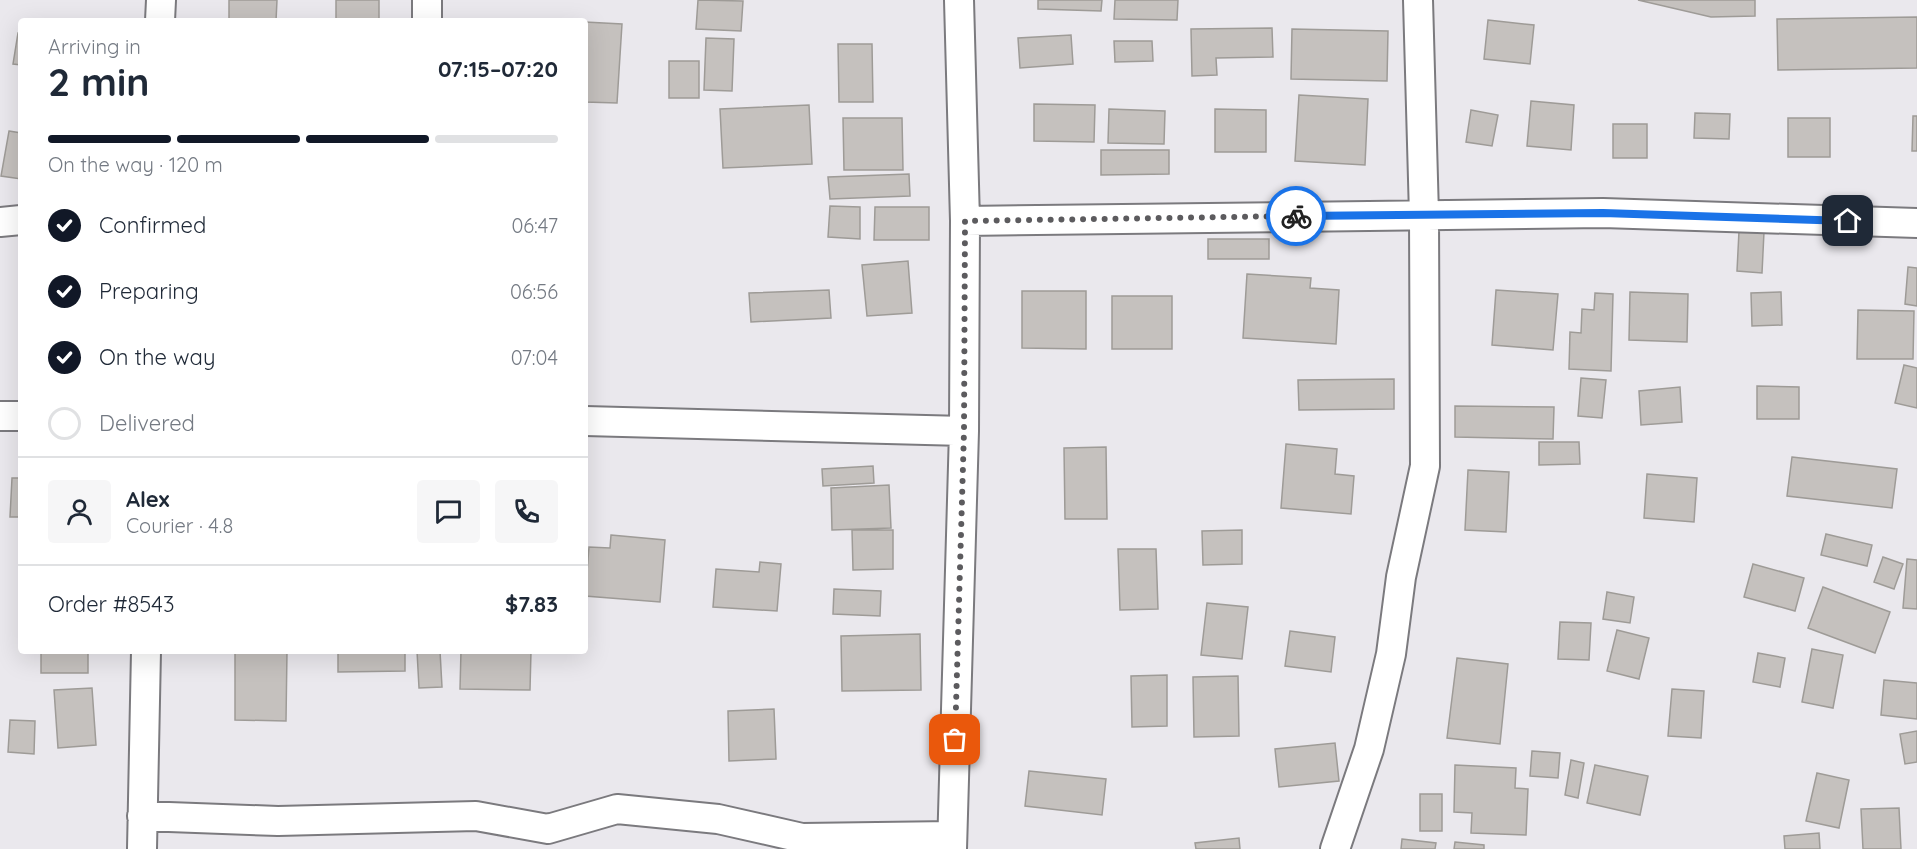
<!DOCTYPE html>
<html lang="en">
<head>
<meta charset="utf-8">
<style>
	body { margin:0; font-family:Quicksand,sans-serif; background:#f6f6f7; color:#1f2937; height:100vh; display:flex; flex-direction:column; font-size:22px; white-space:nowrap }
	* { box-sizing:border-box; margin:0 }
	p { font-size:20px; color:#747a83 }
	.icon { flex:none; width:33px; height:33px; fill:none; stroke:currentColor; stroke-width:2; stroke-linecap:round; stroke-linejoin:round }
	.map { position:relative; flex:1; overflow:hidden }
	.panel { position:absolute; left:18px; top:18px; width:570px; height:636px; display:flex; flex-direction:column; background:#fff; border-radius:6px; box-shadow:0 6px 24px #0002 }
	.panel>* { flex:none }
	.pin { position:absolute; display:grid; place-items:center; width:51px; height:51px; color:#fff; margin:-26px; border-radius:12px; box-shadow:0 3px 9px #0006 }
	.courier { position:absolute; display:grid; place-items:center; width:60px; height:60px; margin:-30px; border:4px solid #1a73e8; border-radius:50%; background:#fff; color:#222; box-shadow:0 2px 8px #0007 }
	.headline em { font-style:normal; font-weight:700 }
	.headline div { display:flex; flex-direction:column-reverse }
	.headline { display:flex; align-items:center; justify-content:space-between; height:102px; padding:0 30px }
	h1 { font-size:39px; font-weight:700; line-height:45px }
	.bar { display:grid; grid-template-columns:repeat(4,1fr); gap:9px 6px; align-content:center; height:72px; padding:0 30px }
	.bar i { height:8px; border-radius:4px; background:#e0e1e3 }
	.bar .selected { background:#111827 }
	.bar p { grid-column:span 4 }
	.line { display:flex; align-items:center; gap:15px; padding:0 30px; border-top:2px solid #e0e1e3 }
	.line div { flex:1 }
	.round { display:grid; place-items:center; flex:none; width:63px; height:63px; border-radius:6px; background:#f6f6f7 }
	ol { padding:0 30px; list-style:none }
	li { display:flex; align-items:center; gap:18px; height:66px }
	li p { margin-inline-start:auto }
	li .icon { padding:6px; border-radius:50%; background:#111827; color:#fff; stroke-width:4 }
	li:last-child { color:#747a83 }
	li i { width:33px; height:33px; border:3px solid #e0e1e3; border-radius:50% }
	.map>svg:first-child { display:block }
</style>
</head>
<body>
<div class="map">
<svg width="1917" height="849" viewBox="0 0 1917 849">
	<rect width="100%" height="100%" fill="#eae8ed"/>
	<!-- building -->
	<path fill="#c5c1be" stroke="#9e9b97" stroke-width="1.5" d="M229,0H277L276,21H229Z
		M336,0H379V21H336Z
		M698,0L743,1L741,31L696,29Z
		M1038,0H1102L1101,11L1038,9Z
		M1115,0H1178L1177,20L1114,19Z
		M1638,0H1755V16L1711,17Z
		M1917,17V68L1778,70L1777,19Z
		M1488,20L1534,25L1530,64L1484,59Z
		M585,22L622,24L617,103L585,102Z
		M1272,28L1273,57L1216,58L1217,75L1192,76L1191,29Z
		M1292,29L1388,31L1387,81L1291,79Z
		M18,33H21V65L13,64Z
		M1071,35L1073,64L1020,68L1018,38Z
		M706,38L734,39L732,91L704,90Z
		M1114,41H1152L1153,61L1115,62Z
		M838,44H872L873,102H839Z
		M669,61H699V98H669Z
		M1299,95L1368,99L1365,165L1295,161Z
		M1531,101L1574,105L1571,150L1527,146Z
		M1034,104L1095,105L1094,142L1034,141Z
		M809,105L812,164L723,168L720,109Z
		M1109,109L1165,111L1164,144L1108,143Z
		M1215,109L1266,110V152H1215Z
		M1471,110L1498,115L1492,146L1466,142Z
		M1695,113L1730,114L1729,139L1694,138Z
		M1913,116H1917V151H1912Z
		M843,118H902L903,170H844Z
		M1788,118H1830V157H1788Z
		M1613,124H1647V158H1613Z
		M9,131L21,133V179L1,176Z
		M1101,150H1169V174L1101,175Z
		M909,174L910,196L830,199L828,177Z
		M830,206L860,207V239L828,237Z
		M875,207H929V240H874Z
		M1739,231L1764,232L1762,273L1737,271Z
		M1208,239H1269V259H1208Z
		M908,261L912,313L867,316L862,265Z
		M1908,267L1917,268V306L1905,304Z
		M1247,274L1311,278L1310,288L1339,290L1336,344L1243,338Z
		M829,290L831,318L751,322L749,293Z
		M1496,290L1558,294L1553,350L1492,345Z
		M1022,291H1086V349L1022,348Z
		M1630,292L1688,294L1687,342L1629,340Z
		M1781,292L1782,325L1752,326L1751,293Z
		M1595,293L1613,294L1611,371L1569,369L1570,332L1581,333L1582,309L1594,310Z
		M1112,296H1172V349H1112Z
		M1858,310L1914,311L1913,359H1857Z
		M1904,365L1917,368V408L1895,403Z
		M1581,378L1606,380L1602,418L1578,416Z
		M1394,379V409L1299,410L1298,380Z
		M1757,386L1799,387V419H1757Z
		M1680,387L1682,422L1641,425L1639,391Z
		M1455,406L1554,407L1553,439L1455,437Z
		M1539,442H1579L1580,464L1539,465Z
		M1286,444L1337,449L1335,474L1354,476L1351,514L1281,508Z
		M1106,447L1107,519H1065L1064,448Z
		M1792,457L1897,469L1892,508L1787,496Z
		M873,466L874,483L823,486L822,469Z
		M1468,470L1509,472L1506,532L1465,530Z
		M1647,474L1697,478L1694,522L1644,518Z
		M12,478H21V517H10Z
		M889,485L891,528L832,530L831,488Z
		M852,530H893V569L853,570Z
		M1242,530V564L1203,565L1202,531Z
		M1826,534L1872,545L1867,566L1821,555Z
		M611,535L665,540L660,602L585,596L589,547L610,548Z
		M1118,549H1156L1158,609L1120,610Z
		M1883,557L1903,564L1894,589L1874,582Z
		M1907,559L1917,560V609L1903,608Z
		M760,562L781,564L777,611L713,607L716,569L759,572Z
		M1753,564L1804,578L1795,611L1744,597Z
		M1823,587L1890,612L1875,653L1808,628Z
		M834,589L881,591L880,616L833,614Z
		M1607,592L1634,597L1630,623L1603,619Z
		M1207,603L1248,607L1242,659L1201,655Z
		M1560,622L1591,623L1589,660L1558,659Z
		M1617,630L1649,638L1639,679L1607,671Z
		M1290,631L1335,637L1331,672L1285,666Z
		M920,634L921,690L842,691L841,636Z
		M1812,649L1843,655L1833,708L1802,702Z
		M41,651H88V673H41Z
		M235,651H287L286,721L235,720Z
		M338,651H405V671L338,672Z
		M417,651H440L442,687L419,688Z
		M461,651H531L530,690L460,689Z
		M1758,653L1785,658L1780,687L1753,682Z
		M1457,658L1508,664L1500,744L1447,738Z
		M1167,675V726L1132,727L1131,676Z
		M1238,676L1239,736L1194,737L1193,677Z
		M1884,680L1917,683V719L1881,715Z
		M92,688L96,745L58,748L54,690Z
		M1672,689L1704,691L1701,738L1668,736Z
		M774,709L776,759L729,761L728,711Z
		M10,720L35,721L34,754L8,752Z
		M1917,731V762L1905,764L1900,734Z
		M1335,743L1339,781L1279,787L1275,749Z
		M1532,751L1560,753L1558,778L1530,776Z
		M1571,760L1584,763L1578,798L1565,795Z
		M1455,765L1516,768L1515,788L1528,789L1526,835L1471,833L1472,813L1454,812Z
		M1595,765L1648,776L1640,815L1587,803Z
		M1029,771L1106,779L1102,815L1025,806Z
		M1817,773L1849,780L1839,828L1806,821Z
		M1420,794H1442V831H1420Z
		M1899,808L1901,849H1863L1861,809Z
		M1819,833L1820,849H1785L1784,836Z
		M1239,838L1240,849H1196L1195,843Z
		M1402,839L1436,843L1435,849H1401Z
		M1455,842L1484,845V849H1454Z"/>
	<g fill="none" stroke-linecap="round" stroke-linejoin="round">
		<!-- street casing -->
		<g stroke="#7b7a7e" stroke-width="32">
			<path id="street" d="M160,21L161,0
				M427,21V0
				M965,221L1603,213L1917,223
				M0,222L21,220
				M0,416H21
				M585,421L964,431
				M142,816L278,821L476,816L548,829L617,809L718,819L802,838L952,836
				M142,849L146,651
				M952,849L964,431L965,221L959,0
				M1335,849L1369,749L1391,654L1401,577L1425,466L1424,215L1418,0"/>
		</g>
		<!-- street -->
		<use href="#street" stroke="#fff" stroke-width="28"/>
	</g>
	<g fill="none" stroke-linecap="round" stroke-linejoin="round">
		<!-- done -->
		<path stroke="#5c5b5e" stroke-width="6" stroke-dasharray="0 10.8" d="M955,740L964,431L965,221L1296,216"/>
		<!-- route -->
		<path stroke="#1a73e8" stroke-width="8" d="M1296,216L1603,213L1848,221"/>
	</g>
</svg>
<div class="pin" style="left:955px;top:740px;background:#ea580c"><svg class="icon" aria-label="bag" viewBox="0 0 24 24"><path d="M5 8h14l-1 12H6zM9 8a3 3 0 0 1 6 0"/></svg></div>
<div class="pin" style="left:1848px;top:221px;background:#1f2937"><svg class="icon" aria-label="home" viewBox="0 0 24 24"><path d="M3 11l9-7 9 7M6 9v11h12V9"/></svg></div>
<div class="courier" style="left:1296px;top:216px"><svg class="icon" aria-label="bike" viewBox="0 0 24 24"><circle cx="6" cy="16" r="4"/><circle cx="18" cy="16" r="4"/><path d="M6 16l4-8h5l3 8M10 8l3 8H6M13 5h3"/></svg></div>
<section class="panel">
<div class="headline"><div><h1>2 min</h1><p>Arriving in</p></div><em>07:15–07:20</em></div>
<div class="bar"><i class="selected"></i><i class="selected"></i><i class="selected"></i><i></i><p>On the way · 120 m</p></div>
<ol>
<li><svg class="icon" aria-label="check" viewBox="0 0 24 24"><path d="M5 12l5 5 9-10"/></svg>Confirmed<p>06:47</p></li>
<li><svg class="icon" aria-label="check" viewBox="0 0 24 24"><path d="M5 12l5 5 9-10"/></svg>Preparing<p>06:56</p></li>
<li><svg class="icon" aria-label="check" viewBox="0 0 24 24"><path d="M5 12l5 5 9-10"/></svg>On the way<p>07:04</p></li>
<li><i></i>Delivered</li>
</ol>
<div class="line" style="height:108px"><a class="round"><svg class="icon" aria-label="person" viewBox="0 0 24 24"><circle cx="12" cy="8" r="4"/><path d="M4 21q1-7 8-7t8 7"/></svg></a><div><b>Alex</b><p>Courier · 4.8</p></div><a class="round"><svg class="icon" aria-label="chat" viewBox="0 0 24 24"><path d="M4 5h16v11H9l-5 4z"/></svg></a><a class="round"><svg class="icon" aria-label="phone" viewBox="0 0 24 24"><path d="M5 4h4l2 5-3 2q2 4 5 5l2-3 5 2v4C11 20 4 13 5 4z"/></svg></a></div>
<div class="line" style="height:78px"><div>Order #8543</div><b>$7.83</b></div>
</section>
</div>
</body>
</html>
